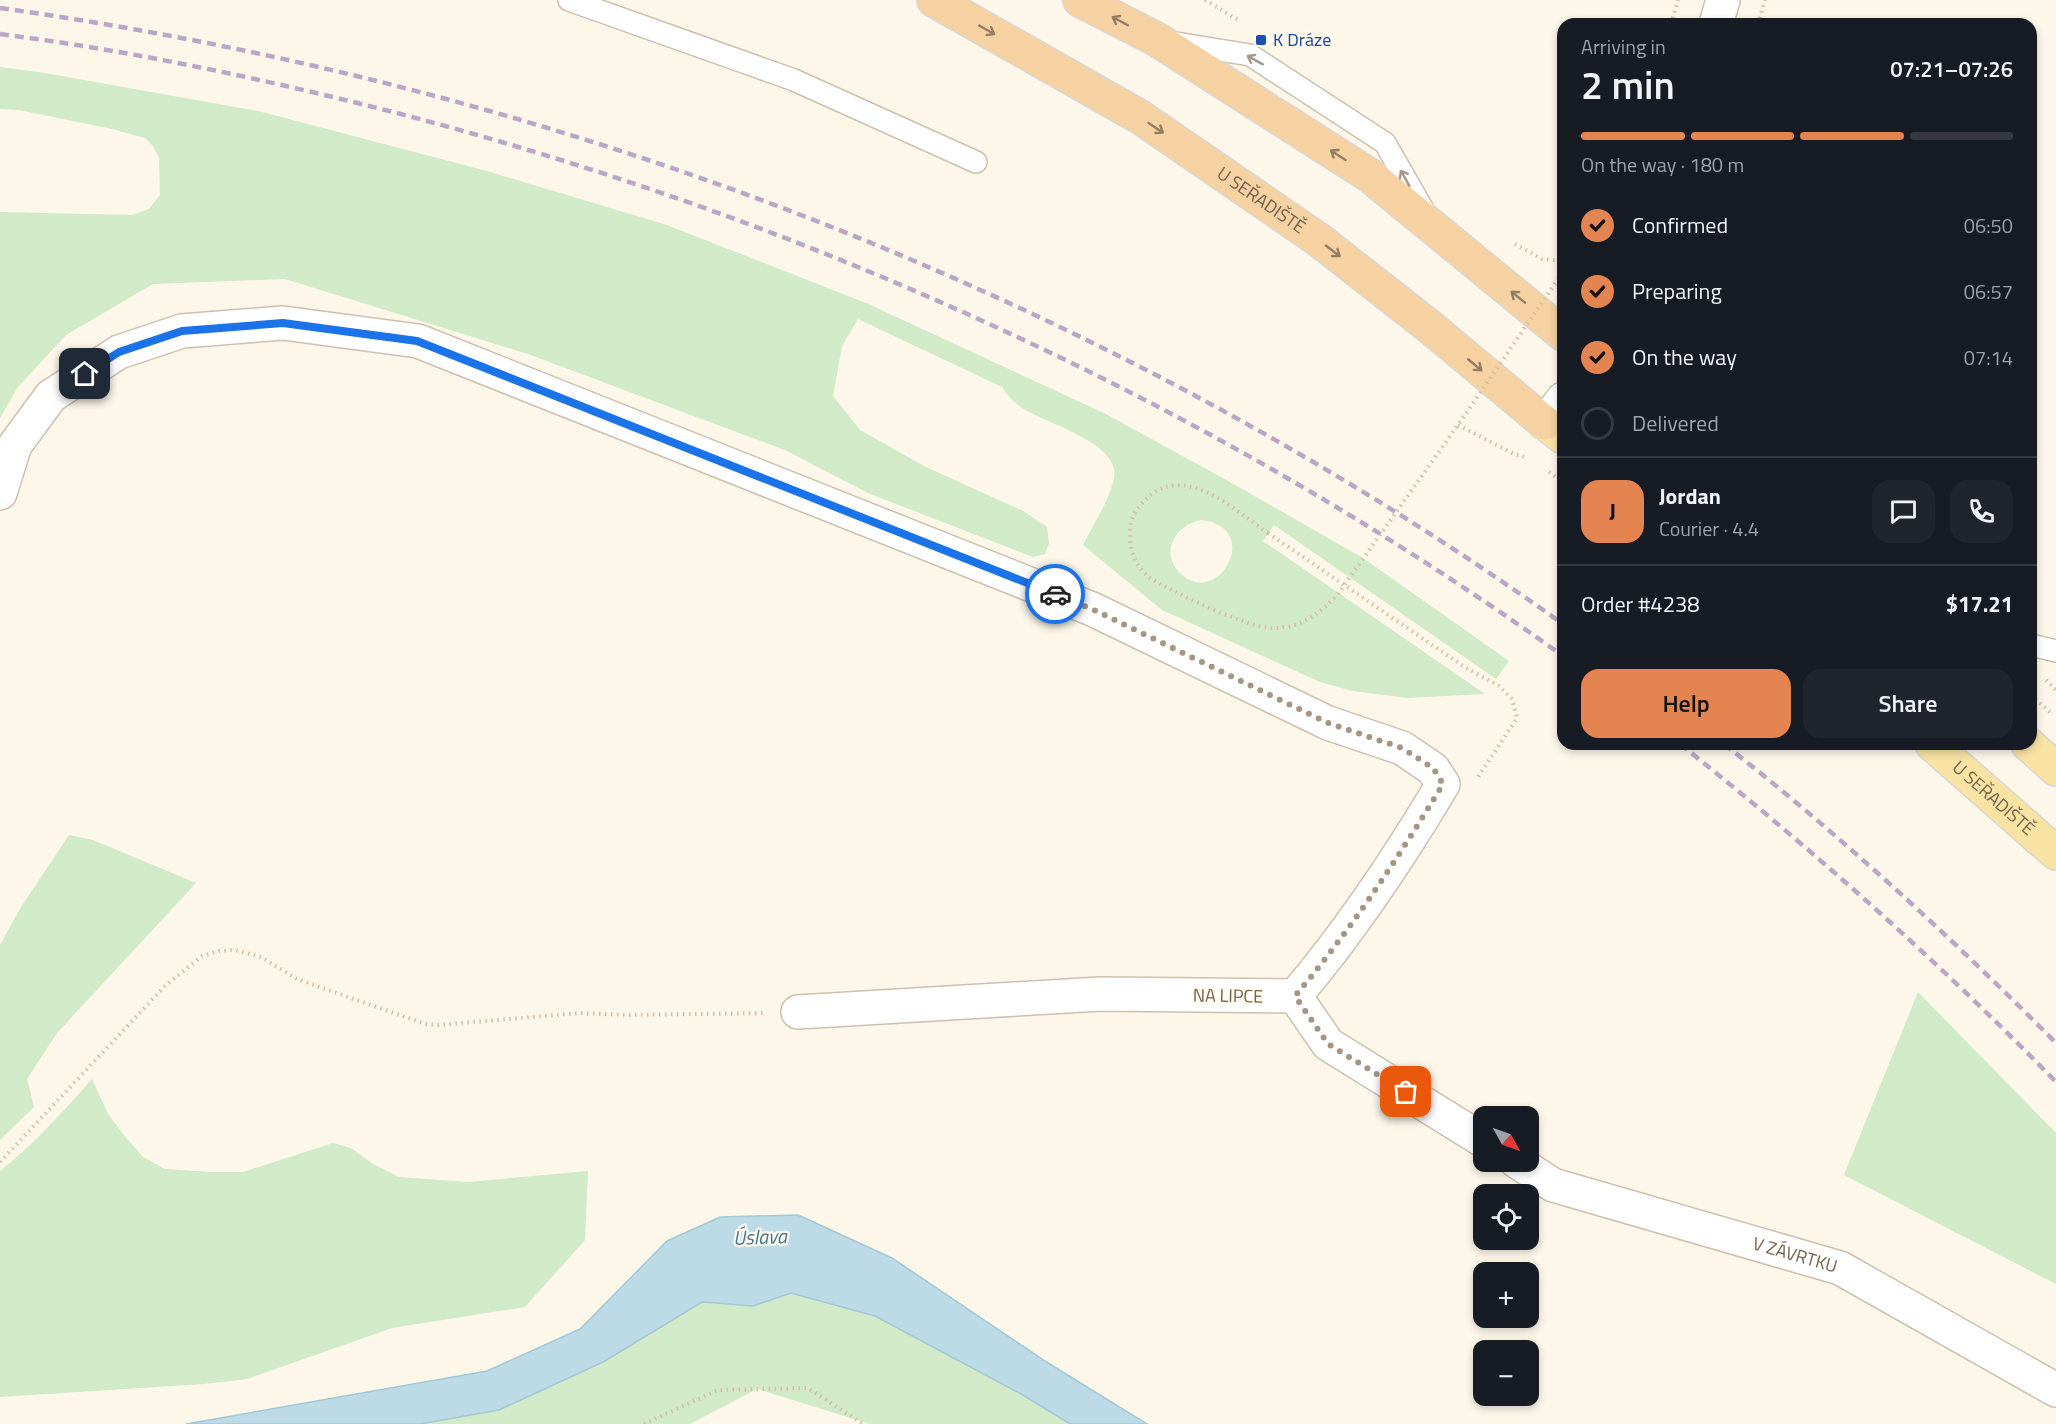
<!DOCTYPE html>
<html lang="en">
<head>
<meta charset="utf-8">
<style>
	body { margin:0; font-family:"Titillium Web",sans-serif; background:#20242c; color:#f1f3f6; height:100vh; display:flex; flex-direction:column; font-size:22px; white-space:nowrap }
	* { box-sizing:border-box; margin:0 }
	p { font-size:20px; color:#9ea1a6 }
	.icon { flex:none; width:33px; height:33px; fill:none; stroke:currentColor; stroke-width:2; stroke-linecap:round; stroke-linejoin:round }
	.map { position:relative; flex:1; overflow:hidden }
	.sheet { position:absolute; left:1557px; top:18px; width:480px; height:732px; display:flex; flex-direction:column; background:#171b24; border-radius:18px; box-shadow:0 3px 9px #0003 }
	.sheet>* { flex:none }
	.needle { width:39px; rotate:130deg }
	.controls { position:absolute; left:1473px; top:1106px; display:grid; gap:12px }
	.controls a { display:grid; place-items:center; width:66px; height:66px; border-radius:12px; background:#171b24; box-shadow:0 3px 9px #0003; font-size:30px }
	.pin { position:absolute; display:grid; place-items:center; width:51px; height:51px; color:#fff; margin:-26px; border-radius:12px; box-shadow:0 3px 9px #0006 }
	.courier { position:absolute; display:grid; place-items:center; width:60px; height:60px; margin:-30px; border:4px solid #1a73e8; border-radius:50%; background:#fff; color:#222; box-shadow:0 2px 8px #0007 }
	.summary em { font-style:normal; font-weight:600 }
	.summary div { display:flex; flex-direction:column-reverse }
	.summary { display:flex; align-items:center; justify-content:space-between; height:102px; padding:0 24px }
	h1 { font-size:39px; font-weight:600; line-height:45px }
	.bar { display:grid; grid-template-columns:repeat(4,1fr); gap:9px 6px; align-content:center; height:72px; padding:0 24px }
	.bar i { height:8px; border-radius:4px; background:#363941 }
	.bar .on { background:#e38451 }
	.bar p { grid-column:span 4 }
	.line { display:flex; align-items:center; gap:15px; padding:0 24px; border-top:2px solid #363941 }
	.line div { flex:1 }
	.round { display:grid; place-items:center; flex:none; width:63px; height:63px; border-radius:18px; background:#20242c }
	ol { padding:0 24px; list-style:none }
	li { display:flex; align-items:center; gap:18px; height:66px }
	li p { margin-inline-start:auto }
	li .icon { padding:6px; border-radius:50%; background:#e38451; color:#111; stroke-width:4 }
	li:last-child { color:#9ea1a6 }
	li i { width:33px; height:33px; border:3px solid #363941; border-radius:50% }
	.primary-button { display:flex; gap:12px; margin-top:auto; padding:12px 24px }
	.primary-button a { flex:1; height:69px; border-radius:18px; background:#e38451; color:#111; font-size:24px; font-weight:600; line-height:69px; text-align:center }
	.primary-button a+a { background:#20242c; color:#f1f3f6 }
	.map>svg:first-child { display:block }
</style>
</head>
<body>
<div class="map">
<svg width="2056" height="1424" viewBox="0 0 2056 1424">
	<rect width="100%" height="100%" fill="#fcf7e9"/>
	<!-- green -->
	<path fill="#d1eac7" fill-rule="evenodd" d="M0,67L45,73L258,111L487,171L667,225L866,303L1106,414L1239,487L1363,558L1509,661L1496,679L1274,525L1263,541L1485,694L1407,698L1353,691L1320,682L1162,610L1083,545C1093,525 1107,504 1113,483C1127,441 1040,424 1017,404C1011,400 1006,393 1002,387L858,319L842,346L833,396L860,430L926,467L1023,511L1047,527L1049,543L1045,554L1033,557L868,493L785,450L528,354L285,279L153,284L66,335L18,387L0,418V212L132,215L149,209L160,195L159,158L153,146L145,138L112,129L19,110L0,109ZM1201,520C1265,527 1217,612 1179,572C1159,550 1177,525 1201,520Z
		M69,835L93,840L196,883L57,1033L27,1079L34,1107L0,1140V945L21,907Z
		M1918,992L2056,1133V1284L1844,1175Z
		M92,1079L108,1114L127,1139L143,1157L165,1169L211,1172H243L333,1143L351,1148L373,1164L399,1177L468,1182L588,1171L585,1240L525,1307L392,1328L247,1379L204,1384L0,1397V1171C34,1144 63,1112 92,1079Z
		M791,1293L875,1316L1023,1395L1070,1424H870L757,1389L690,1424H420L499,1410L603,1362L702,1302L753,1306Z"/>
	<!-- water -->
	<path fill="#bddbe6" stroke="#a3c9d7" stroke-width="1.5" d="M798,1215L892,1258L1045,1361L1147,1424H1070L1023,1395L875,1316L791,1293L753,1306L702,1302L603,1362L499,1410L420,1424H186L487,1371L580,1329L667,1241L720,1217Z"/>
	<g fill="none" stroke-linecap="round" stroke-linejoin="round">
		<!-- service casing -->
		<g stroke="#cec0af" stroke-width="24">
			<path id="service" d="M569,0L794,80L976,162
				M1170,42L1250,55L1385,143L1425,213
				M2031,645L2056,651"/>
		</g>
		<!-- minor casing -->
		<g stroke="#cec0af" stroke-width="36">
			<g id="minor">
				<path d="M0,493L15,445L51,396L119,352L182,331L283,323L418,341L1092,609L1328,723L1402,748L1433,769L1443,784C1399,858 1351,930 1295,996L1100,994L798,1012"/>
				<path d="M1295,996L1328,1044L1484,1141"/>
				<path id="s1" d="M1516,1161L1553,1185L1840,1268L2056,1390"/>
			</g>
		</g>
		<!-- tertiary casing -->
		<g stroke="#cec0af" stroke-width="36">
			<path id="tertiary" d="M1716,24L1723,0
				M1545,423L1563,399"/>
		</g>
		<!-- primary casing -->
		<g stroke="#dbd6d1" stroke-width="36">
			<g id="primary">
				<path d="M1545,423L1563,437"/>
				<path id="s2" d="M1932,744L2056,853"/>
				<path d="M2028,744L2056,769"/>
			</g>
		</g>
		<!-- trunk casing -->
		<g stroke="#dbd6d1" stroke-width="36">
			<g id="trunk">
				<path id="s3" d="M934,0L1140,117L1319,240L1430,327L1545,423"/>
				<path d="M1080,0L1156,39L1369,175L1563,334"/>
			</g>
		</g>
		<!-- path -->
		<path stroke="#d6bea3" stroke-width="4" stroke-dasharray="1.5 4.5" stroke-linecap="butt" d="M1205,0L1240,21
			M1671,24L1678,0
			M1758,24L1765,0
			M1515,244L1542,259L1563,261
			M1458,425L1514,454L1528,458
			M1549,472L1563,482
			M1268,533L1463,666L1499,686L1512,699L1517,718L1478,777
			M2046,680L2056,690
			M2031,695L2051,713
			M0,1162L165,986L202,956L219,951L235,950L261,957L297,979L425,1024L439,1025L580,1013L627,1015L764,1013
			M644,1424L718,1390L808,1388L863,1424"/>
		<!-- service -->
		<use href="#service" stroke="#fff" stroke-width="21"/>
		<!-- minor -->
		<use href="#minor" stroke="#fff" stroke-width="33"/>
		<!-- tertiary -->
		<use href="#tertiary" stroke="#fff" stroke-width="33"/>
		<!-- primary -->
		<use href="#primary" stroke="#f9e3a3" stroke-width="33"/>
		<!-- trunk -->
		<use href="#trunk" stroke="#f6d2a2" stroke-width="33"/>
		<!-- rail -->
		<path stroke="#bca6c7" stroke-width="4.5" stroke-dasharray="9 6" stroke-linecap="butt" d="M0,8C560,86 1102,295 1563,624
			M0,34C133,51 264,79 393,112C812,221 1211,404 1563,656
			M1680,744C1812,849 1938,961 2056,1082
			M1724,744C1841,836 1951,937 2056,1043"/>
		<!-- path-bridge -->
		<path stroke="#d6bea3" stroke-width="4" stroke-dasharray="1.5 4.5" stroke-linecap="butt" d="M1268,533C1230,507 1179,456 1139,507C1127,521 1128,544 1135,559C1138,566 1144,573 1149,577C1169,591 1249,628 1271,628C1300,629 1319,614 1338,594L1458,425L1563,272"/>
	</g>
	<!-- one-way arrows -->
	<defs><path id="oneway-shaft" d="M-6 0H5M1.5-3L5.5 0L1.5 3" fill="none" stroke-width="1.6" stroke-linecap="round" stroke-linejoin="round" transform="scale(1.5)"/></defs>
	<g stroke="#967d62">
		<use href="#oneway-shaft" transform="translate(1120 21) rotate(-152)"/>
		<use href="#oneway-shaft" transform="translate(987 30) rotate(30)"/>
		<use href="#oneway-shaft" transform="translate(1156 128) rotate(34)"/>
		<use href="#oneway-shaft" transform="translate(1338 155) rotate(-147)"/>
		<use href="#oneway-shaft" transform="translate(1333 251) rotate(38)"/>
		<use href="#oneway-shaft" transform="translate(1518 297) rotate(-141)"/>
		<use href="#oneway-shaft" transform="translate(1475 365) rotate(40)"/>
	</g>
	<g stroke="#a6988b">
		<use href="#oneway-shaft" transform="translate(1255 60) rotate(-151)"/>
		<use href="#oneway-shaft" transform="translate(1405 178) rotate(-120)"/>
	</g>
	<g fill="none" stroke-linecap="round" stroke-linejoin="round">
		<!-- done -->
		<path stroke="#a59684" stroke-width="6" stroke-dasharray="0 10.8" d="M1055,594L1092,609L1328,723L1402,748L1433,768L1443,784C1398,858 1351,930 1295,996L1328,1044L1406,1092"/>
		<!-- route -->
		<path stroke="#1a73e8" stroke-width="8" d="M85,374L119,352L182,331L283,323L417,341L1055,594"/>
	</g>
	<!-- markers -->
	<rect fill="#1a4fb4" stroke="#fffaef" stroke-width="2" x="1255" y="34" width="12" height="12" rx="3"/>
	<g text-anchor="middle" stroke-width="4.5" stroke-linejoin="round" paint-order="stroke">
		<!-- transit labels -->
		<g font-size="18" fill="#164399" stroke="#fffaef" text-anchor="start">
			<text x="1273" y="46">K Dráze</text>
		</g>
		<!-- street labels -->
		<g font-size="18" fill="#76614d" stroke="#fffaef">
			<text dy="6" stroke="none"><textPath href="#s3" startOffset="384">U SEŘADIŠTĚ</textPath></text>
			<text dy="6" stroke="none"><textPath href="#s2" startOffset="82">U SEŘADIŠTĚ</textPath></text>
			<text transform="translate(1228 996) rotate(1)" y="6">NA LIPCE</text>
			<text dy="6" stroke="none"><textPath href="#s1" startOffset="296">V ZÁVRTKU</textPath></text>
		</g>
		<!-- water labels -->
		<g font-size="20" font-style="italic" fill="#477589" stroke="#fffaef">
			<text transform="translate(760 1237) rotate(-2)" y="7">Úslava</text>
		</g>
	</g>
</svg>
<div class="controls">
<a><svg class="needle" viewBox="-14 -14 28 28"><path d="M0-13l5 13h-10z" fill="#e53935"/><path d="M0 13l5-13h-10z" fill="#9ea1a6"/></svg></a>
<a><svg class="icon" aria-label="locate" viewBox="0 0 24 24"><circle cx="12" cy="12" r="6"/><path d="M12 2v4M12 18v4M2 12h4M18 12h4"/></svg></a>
<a>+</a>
<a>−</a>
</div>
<div class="pin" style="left:1406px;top:1092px;background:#ea580c"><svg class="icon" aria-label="bag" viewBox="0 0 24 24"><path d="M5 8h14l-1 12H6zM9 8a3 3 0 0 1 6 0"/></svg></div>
<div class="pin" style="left:85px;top:374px;background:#1f2937"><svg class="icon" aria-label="home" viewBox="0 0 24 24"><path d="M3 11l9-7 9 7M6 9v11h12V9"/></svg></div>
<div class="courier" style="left:1055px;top:594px"><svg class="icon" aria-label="car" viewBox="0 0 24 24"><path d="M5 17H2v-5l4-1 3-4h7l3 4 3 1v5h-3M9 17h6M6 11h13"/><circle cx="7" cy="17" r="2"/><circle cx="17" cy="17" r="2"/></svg></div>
<section class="sheet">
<div class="summary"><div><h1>2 min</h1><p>Arriving in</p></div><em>07:21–07:26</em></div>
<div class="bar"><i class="on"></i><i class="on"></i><i class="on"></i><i></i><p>On the way · 180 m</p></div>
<ol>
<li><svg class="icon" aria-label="check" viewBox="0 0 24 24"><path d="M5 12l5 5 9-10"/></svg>Confirmed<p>06:50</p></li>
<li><svg class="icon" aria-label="check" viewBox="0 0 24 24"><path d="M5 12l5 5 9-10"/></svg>Preparing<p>06:57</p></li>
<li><svg class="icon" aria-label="check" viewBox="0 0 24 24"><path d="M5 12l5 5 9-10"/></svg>On the way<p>07:14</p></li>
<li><i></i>Delivered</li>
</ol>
<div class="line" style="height:108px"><b class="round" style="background:#e38451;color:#111">J</b><div><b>Jordan</b><p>Courier · 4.4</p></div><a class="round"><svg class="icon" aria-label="chat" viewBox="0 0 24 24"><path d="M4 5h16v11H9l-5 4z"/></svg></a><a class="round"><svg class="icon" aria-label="phone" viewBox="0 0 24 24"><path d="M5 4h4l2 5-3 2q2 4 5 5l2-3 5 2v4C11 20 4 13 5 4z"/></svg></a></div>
<div class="line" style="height:78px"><div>Order #4238</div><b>$17.21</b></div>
<div class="primary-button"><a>Help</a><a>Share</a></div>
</section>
</div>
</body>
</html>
